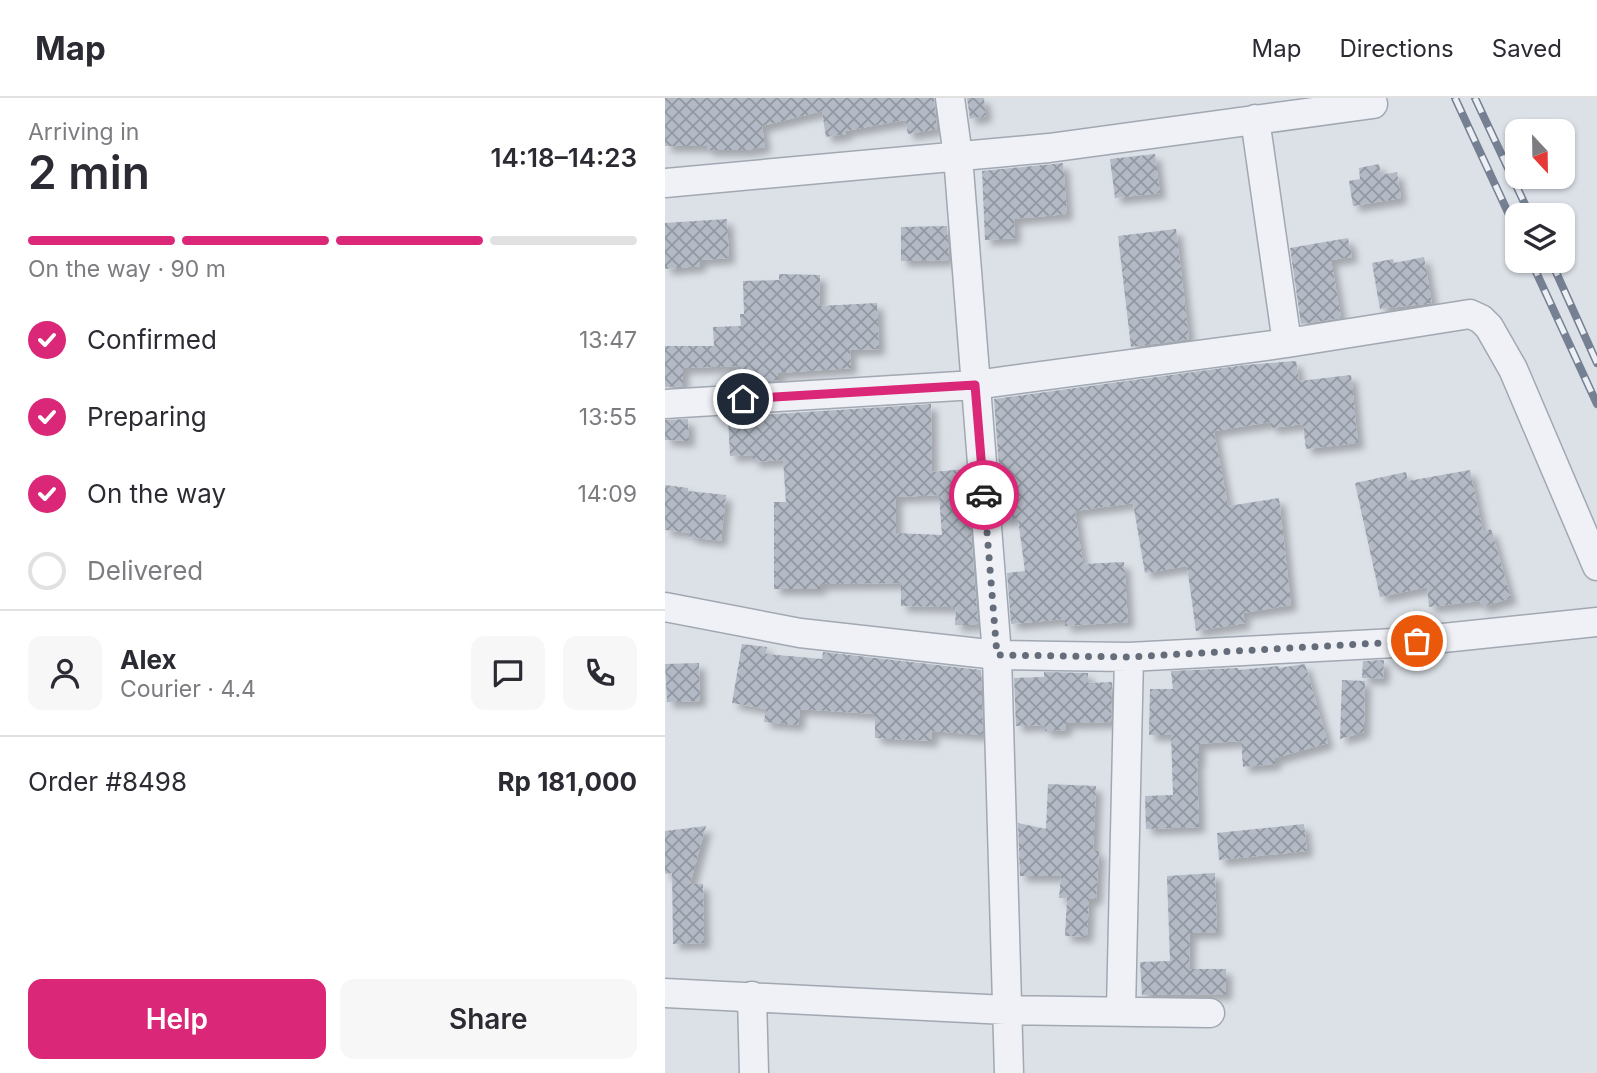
<!DOCTYPE html>
<html lang="en">
<head>
<meta charset="utf-8">
<style>
	body { margin:0; font-family:Inter,sans-serif; background:#f7f7f7; color:#2b2b33; height:100vh; display:flex; flex-direction:column; font-size:26px; white-space:nowrap }
	* { box-sizing:border-box; margin:0 }
	p { font-size:23px; color:#7c7c81 }
	.icon { flex:none; width:38px; height:38px; fill:none; stroke:currentColor; stroke-width:2; stroke-linecap:round; stroke-linejoin:round }
	.map { position:relative; flex:1; overflow:hidden }
	.side { display:flex; flex-direction:column; background:#fff; width:665px }
	.side>* { flex:none }
	.needle { width:46px; rotate:158deg }
	.fabs { position:absolute; left:840px; top:21px; display:grid; gap:14px }
	.fabs a { display:grid; place-items:center; width:70px; height:70px; border-radius:14px; background:#fff; box-shadow:0 2px 5px #0004; font-size:35px }
	.pin { position:absolute; display:grid; place-items:center; width:60px; height:60px; color:#fff; margin:-30px; border:4px solid #fff; border-radius:50%; box-shadow:0 2px 7px #0007 }
	.courier { position:absolute; display:grid; place-items:center; width:70px; height:70px; margin:-35px; border:5px solid #db2777; border-radius:50%; background:#fff; color:#222; box-shadow:0 2px 9px #0007 }
	.head em { font-style:normal; font-weight:600 }
	.head div { display:flex; flex-direction:column-reverse }
	.head { display:flex; align-items:center; justify-content:space-between; height:119px; padding:0 28px }
	h1 { font-size:46px; font-weight:600; line-height:52px }
	.bar { display:grid; grid-template-columns:repeat(4,1fr); gap:10px 7px; align-content:center; height:84px; padding:0 28px }
	.bar i { height:9px; border-radius:5px; background:#e1e1e2 }
	.bar .selected { background:#db2777 }
	.bar p { grid-column:span 4 }
	.line { display:flex; align-items:center; gap:18px; padding:0 28px; border-top:2px solid #e1e1e2 }
	.line div { flex:1 }
	.round { display:grid; place-items:center; flex:none; width:74px; height:74px; border-radius:14px; background:#f7f7f7 }
	ol { padding:0 28px; list-style:none }
	li { display:flex; align-items:center; gap:21px; height:77px }
	li p { margin-inline-start:auto }
	li .icon { padding:7px; border-radius:50%; background:#db2777; color:#fff; stroke-width:4 }
	li:last-child { color:#7c7c81 }
	li i { width:38px; height:38px; border:4px solid #e1e1e2; border-radius:50% }
	.action { display:flex; gap:14px; margin-top:auto; padding:14px 28px }
	.action a { flex:1; height:80px; border-radius:14px; background:#db2777; color:#fff; font-size:28px; font-weight:600; line-height:80px; text-align:center }
	.action a+a { background:#f7f7f7; color:#2b2b33 }
	header { display:flex; align-items:center; gap:42px; box-sizing:border-box; height:98px; padding:0 35px; background:#fff; border-bottom:2px solid #e1e1e2 }
	header strong { font-size:33px }
	nav { display:flex; gap:38px; margin-inline-start:auto; font-size:24px }
	main { display:flex; flex:1; min-height:0 }
	.map>svg:first-child { display:block }
</style>
</head>
<body>
<header>
<strong>Map</strong>
<nav><a>Map</a><a>Directions</a><a>Saved</a></nav>
</header>
<main>
<section class="side">
<div class="head"><div><h1>2 min</h1><p>Arriving in</p></div><em>14:18–14:23</em></div>
<div class="bar"><i class="selected"></i><i class="selected"></i><i class="selected"></i><i></i><p>On the way · 90 m</p></div>
<ol>
<li><svg class="icon" aria-label="check" viewBox="0 0 24 24"><path d="M5 12l5 5 9-10"/></svg>Confirmed<p>13:47</p></li>
<li><svg class="icon" aria-label="check" viewBox="0 0 24 24"><path d="M5 12l5 5 9-10"/></svg>Preparing<p>13:55</p></li>
<li><svg class="icon" aria-label="check" viewBox="0 0 24 24"><path d="M5 12l5 5 9-10"/></svg>On the way<p>14:09</p></li>
<li><i></i>Delivered</li>
</ol>
<div class="line" style="height:126px"><a class="round"><svg class="icon" aria-label="person" viewBox="0 0 24 24"><circle cx="12" cy="8" r="4"/><path d="M4 21q1-7 8-7t8 7"/></svg></a><div><b>Alex</b><p>Courier · 4.4</p></div><a class="round"><svg class="icon" aria-label="chat" viewBox="0 0 24 24"><path d="M4 5h16v11H9l-5 4z"/></svg></a><a class="round"><svg class="icon" aria-label="phone" viewBox="0 0 24 24"><path d="M5 4h4l2 5-3 2q2 4 5 5l2-3 5 2v4C11 20 4 13 5 4z"/></svg></a></div>
<div class="line" style="height:91px"><div>Order #8498</div><b>Rp 181,000</b></div>
<div class="action"><a>Help</a><a>Share</a></div>
</section>
<div class="map">
<svg width="932" height="975" viewBox="0 0 932 975">
	<defs>
		<pattern id="building-cross-hatch" width="8" height="8" patternUnits="userSpaceOnUse" patternTransform="scale(1.75)"><rect width="8" height="8" fill="#b3bac5"/><path d="M0 0l8 8M0 8l8-8" fill="none" stroke="#9198a1"/></pattern>
		<filter id="shadow"><feDropShadow dx="6" dy="6" stdDeviation="3.5" flood-color="#0004"/></filter>
	</defs>
	<rect width="100%" height="100%" fill="#dce1e8"/>
	<!-- building -->
	<path fill="url(#building-cross-hatch)" fill-rule="evenodd" filter="url(#shadow)" d="M0,0H269L272,31L243,36L240,22L180,33L181,36L161,39L157,13L97,28L100,49L81,52H42V48H0Z
		M302,0H319L321,18L305,21Z
		M490,56L495,95L450,100L445,61Z
		M398,65L402,116L349,121L350,140L320,142L317,73Z
		M714,66L716,77L732,74L736,100L688,108L684,83L695,81L694,70Z
		M62,121L64,160L35,162V168L0,171V125Z
		M282,128L284,162L236,163V129Z
		M511,131L524,241L466,249L453,138Z
		M683,140L687,159L666,162L676,220L636,226L625,150Z
		M759,159L767,205L715,211L707,165L728,161L729,165Z
		M114,176L155,177L154,208L212,205L214,251L185,252L186,270L113,275V282L77,285L76,268L18,270V288L0,289V248H49L48,229L76,228L75,216H79L78,183L114,182Z
		M631,263L634,283L686,277L693,345L641,351L638,326L606,330V324L549,333L563,408L614,400L626,507L578,515L580,525L531,533L522,468L480,475L468,405L410,413L418,466L459,464L463,524L400,528V521L346,526L342,475L360,473L353,421L338,423L329,301L580,267Z
		M266,306L267,374L301,371L313,527H290L291,509L236,508V485L155,486V491H109V404H121L118,362L88,364V357L65,358L63,319ZM274,397L277,437L231,435V399Z
		M23,321L24,343L0,342V322Z
		M805,372L818,434L826,431L846,500L817,509L815,503L764,509L762,489L715,499L690,385L741,374L743,383Z
		M0,387L23,390V393L61,397L56,443L24,439L25,435L0,432Z
		M77,546L102,549L101,556L157,561L158,554L316,572L318,637L267,633V643L210,640V616L135,611L133,627L99,624L101,611L67,605Z
		M719,562L718,581L697,580L698,563Z
		M34,565L35,603L2,604L0,566Z
		M640,566L663,645L610,660V666L578,669L576,643L534,646V663H532L534,729L481,731L480,698L508,697L506,637H484L485,591H508L506,573L573,570L574,572L614,568V570Z
		M379,574L423,575V585L447,584L446,624L401,625V632L380,633V627L351,628L349,580L379,579Z
		M677,582L700,583L699,626V634L675,641Z
		M383,686L431,688L428,753H434L431,801H424L422,839L400,838L402,800H394L396,778H355L353,725L381,731Z
		M639,726L642,753L554,762L552,735Z
		M41,728L25,786H38L39,845L8,846L7,775L0,776V733Z
		M550,775L552,834L525,835L524,871H561V896L477,897L475,864L505,863L502,778Z"/>
	<g fill="none" stroke-linecap="round" stroke-linejoin="round">
		<!-- minor casing -->
		<g stroke="#a1a8b2" stroke-width="31">
			<path id="minor" d="M285,0L293,58L332,557L344,975
				M590,21L622,245
				M0,85L384,50L708,6L706,0
				M0,306L310,287L622,245L805,216L816,221L824,229L848,271L932,468
				M0,509L135,535L332,557L392,558L464,559L730,545L932,524
				M0,895L341,912L545,915
				M87,898L89,975
				M456,912L464,559"/>
		</g>
		<!-- minor -->
		<use href="#minor" stroke="#eff1f6" stroke-width="28"/>
		<!-- rail casing -->
		<g stroke="#758092" stroke-width="8">
			<path id="rail" d="M790,0L852,134
				M810,0L865,117
				M866,163L932,306
				M886,163L932,265"/>
		</g>
		<!-- rail -->
		<use href="#rail" stroke="#ecf0f5" stroke-width="5" stroke-dasharray="16" stroke-linecap="butt"/>
	</g>
	<g fill="none" stroke-linecap="round" stroke-linejoin="round">
		<!-- done -->
		<path stroke="#656d7a" stroke-width="7" stroke-dasharray="0 12.6" d="M319,397L332,557L464,559L752,543"/>
		<!-- route -->
		<path stroke="#db2777" stroke-width="9" d="M78,301L310,287L319,397"/>
	</g>
</svg>
<div class="fabs">
<a><svg class="needle" viewBox="-14 -14 28 28"><path d="M0-13l5 13h-10z" fill="#e53935"/><path d="M0 13l5-13h-10z" fill="#7c7c81"/></svg></a>
<a><svg class="icon" aria-label="layers" viewBox="0 0 24 24"><path d="M12 4l9 5-9 5-9-5zM3 14l9 5 9-5"/></svg></a>
</div>
<div class="pin" style="left:752px;top:543px;background:#ea580c"><svg class="icon" aria-label="bag" viewBox="0 0 24 24"><path d="M5 8h14l-1 12H6zM9 8a3 3 0 0 1 6 0"/></svg></div>
<div class="pin" style="left:78px;top:301px;background:#1f2937"><svg class="icon" aria-label="home" viewBox="0 0 24 24"><path d="M3 11l9-7 9 7M6 9v11h12V9"/></svg></div>
<div class="courier" style="left:319px;top:397px"><svg class="icon" aria-label="car" viewBox="0 0 24 24"><path d="M5 17H2v-5l4-1 3-4h7l3 4 3 1v5h-3M9 17h6M6 11h13"/><circle cx="7" cy="17" r="2"/><circle cx="17" cy="17" r="2"/></svg></div>
</div>
</main>
</body>
</html>
